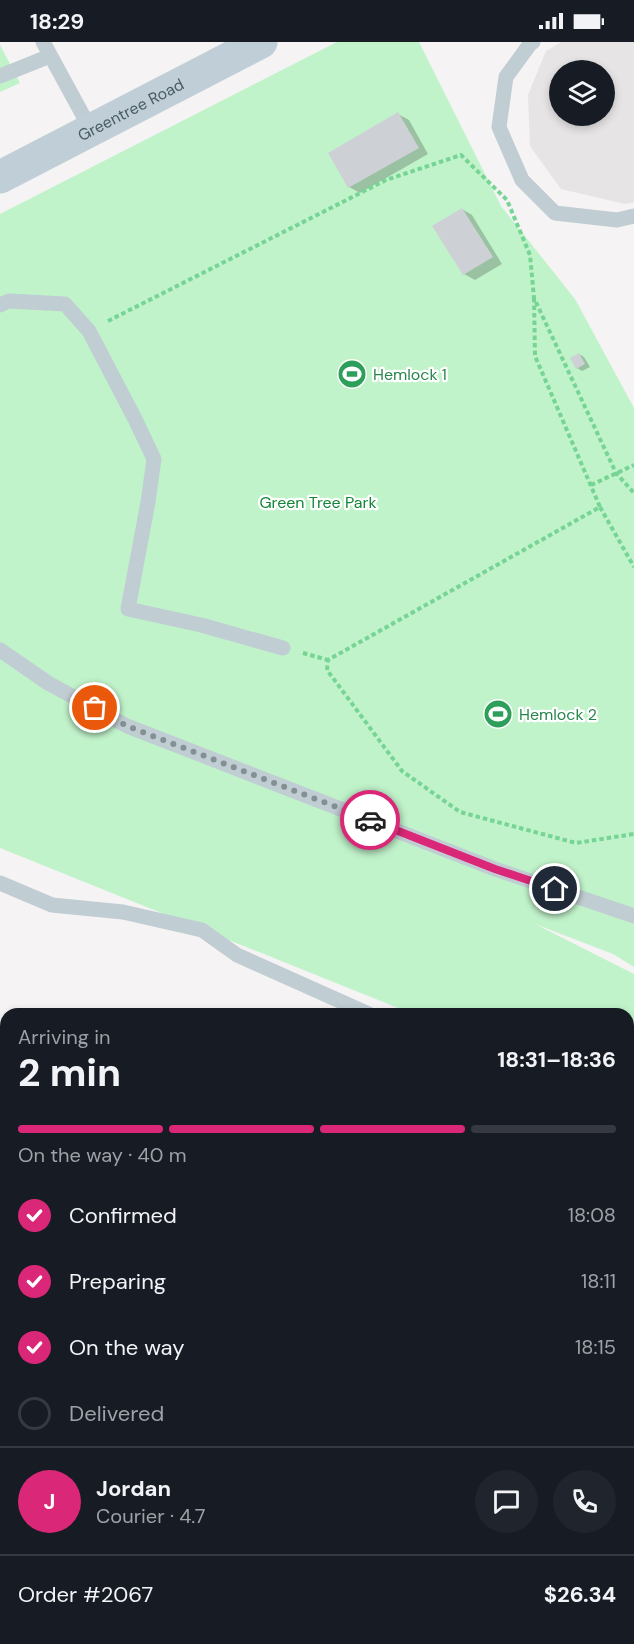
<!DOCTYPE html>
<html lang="en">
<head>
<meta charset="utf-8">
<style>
	body { margin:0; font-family:"DM Sans",sans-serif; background:#20242c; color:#f1f3f6; height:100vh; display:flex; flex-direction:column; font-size:22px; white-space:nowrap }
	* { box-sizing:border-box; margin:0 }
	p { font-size:20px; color:#9ea1a6 }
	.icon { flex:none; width:33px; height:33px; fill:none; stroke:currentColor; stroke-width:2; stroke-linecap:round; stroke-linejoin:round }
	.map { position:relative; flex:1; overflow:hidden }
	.drawer { position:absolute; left:0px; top:966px; width:634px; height:636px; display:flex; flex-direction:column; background:#171b24; border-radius:18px 18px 0 0; box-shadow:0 3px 9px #0003 }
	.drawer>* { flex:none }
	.fabs { position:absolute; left:549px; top:18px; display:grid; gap:12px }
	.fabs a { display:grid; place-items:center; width:66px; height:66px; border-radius:50%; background:#171b24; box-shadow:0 3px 9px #0003; font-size:30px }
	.pin { position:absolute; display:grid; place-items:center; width:51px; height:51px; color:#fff; margin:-26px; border:3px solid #fff; border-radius:50%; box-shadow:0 2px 6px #0007 }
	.courier { position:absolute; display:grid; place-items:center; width:60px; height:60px; margin:-30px; border:4px solid #db2777; border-radius:50%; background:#fff; color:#222; box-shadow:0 2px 8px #0007 }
	.headline em { font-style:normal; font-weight:700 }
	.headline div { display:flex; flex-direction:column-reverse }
	.headline { display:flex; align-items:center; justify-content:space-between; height:102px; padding:0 18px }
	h1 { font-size:39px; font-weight:700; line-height:45px }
	.bar { display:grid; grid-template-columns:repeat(4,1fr); gap:9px 6px; align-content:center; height:72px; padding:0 18px }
	.bar i { height:8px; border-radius:4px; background:#363941 }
	.bar .selected { background:#db2777 }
	.bar p { grid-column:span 4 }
	.line { display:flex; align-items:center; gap:15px; padding:0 18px; border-top:2px solid #363941 }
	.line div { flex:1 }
	.round { display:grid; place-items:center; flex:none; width:63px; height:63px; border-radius:32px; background:#20242c }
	ol { padding:0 18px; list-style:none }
	li { display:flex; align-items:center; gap:18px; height:66px }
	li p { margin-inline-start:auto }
	li .icon { padding:6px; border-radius:50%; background:#db2777; color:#fff; stroke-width:4 }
	li:last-child { color:#9ea1a6 }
	li i { width:33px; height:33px; border:3px solid #363941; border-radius:50% }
	.status { display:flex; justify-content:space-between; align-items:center; height:42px; padding:0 30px; background:#171b24; direction:ltr }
	.status svg { height:16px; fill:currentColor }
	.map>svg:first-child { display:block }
</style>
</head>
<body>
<div class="status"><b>18:29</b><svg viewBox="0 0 49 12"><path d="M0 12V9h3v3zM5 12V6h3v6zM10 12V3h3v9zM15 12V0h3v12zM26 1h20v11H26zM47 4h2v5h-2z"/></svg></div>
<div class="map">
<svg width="634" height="1602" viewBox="0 0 634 1602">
	<rect width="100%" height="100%" fill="#f5f3f3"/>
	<!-- commercial -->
	<path fill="#ece6e0" d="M0,1162L6,1164V1575L0,1577Z"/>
	<!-- education -->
	<path fill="#e6e4e5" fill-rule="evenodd" d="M561,0H634V160L625,162L561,147L530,104L528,53L546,9ZM560,28H604V74H560Z"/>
	<!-- green -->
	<path fill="#c1f3cb" d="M337,0H419L501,164L575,257L634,366V925L613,912L535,882L634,932V1061L629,1059L628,972H413L0,806V172Z
		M0,3L20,41L0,50Z"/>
	<!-- shadow -->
	<path fill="#0003" d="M398,72L409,78L428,112L360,151L349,145Z
		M462,167L472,173L502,222L475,238L464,232Z
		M579,312L584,315L590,325L582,329L577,326Z
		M0,1254H6V1378H0Z
		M634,1544V1581L628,1583V1546Z
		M508,1596H526L530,1598L531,1602H491Z
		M536,1596H595L590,1598L592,1602H544Z"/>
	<!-- building -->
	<path fill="#cdd1d5" d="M398,70L419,106L348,146L328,111Z
		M462,166L493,215L463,233L432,184Z
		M579,311L585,322L576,327L570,316Z
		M0,1252H6V1367L0,1368Z
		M634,1542V1572L628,1574V1544Z
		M503,1596H521L524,1602H487Z
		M551,1596H586L569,1602H553Z"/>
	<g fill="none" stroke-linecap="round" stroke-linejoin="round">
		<!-- highway casing -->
		<g stroke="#739baf" stroke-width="36">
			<path id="highway" d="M0,1023L6,1025
				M0,1072L6,1074
				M0,1111L6,1113
				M628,1279L634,1282
				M628,1331L634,1334
				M628,1359L634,1362"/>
		</g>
		<!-- path -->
		<path stroke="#76d494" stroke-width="4" stroke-dasharray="4.5 3" stroke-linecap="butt" d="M534,256L535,314L600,465L328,618L327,628L402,729L460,770L576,801L634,792
			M108,279L386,138L461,113L507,158L530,213L534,256L616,431L634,451
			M591,443L634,423
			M600,465L634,525
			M303,611L328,618"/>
		<!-- lane -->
		<path stroke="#c0cdd3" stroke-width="15" d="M43,0L91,88
			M533,0L530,2L506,35L499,85L522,138L555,171L617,178L634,174
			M0,34L50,14
			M0,263L9,259L65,262L89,289L135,377L154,417L148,460L128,567L201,583L283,606
			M0,608L48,641L127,684L495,827L634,874
			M0,841L52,863L123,870L202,888L237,913L369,972
			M0,1208L6,1210
			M0,1387H6
			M0,1593L6,1591"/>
		<!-- secondary -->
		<path stroke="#c0cfd7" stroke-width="33" id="s1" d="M0,135L261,0"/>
		<!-- highway -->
		<use href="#highway" stroke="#88b0c3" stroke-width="33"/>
	</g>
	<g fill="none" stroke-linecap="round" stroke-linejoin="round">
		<!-- done -->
		<path stroke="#859095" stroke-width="6" stroke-dasharray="0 10.8" d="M95,666L127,684L370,778"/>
		<!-- route -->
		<path stroke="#db2777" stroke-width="8" d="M370,778L495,827L555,847"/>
	</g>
	<!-- icons -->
	<defs>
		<g id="stadium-disc" transform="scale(1.5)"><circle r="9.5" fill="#2e9e5b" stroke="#fff"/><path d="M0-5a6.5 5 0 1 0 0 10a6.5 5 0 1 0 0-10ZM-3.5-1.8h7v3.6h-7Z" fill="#fff"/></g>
	</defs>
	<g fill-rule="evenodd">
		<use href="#stadium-disc" x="352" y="332"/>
		<use href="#stadium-disc" x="498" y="672"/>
	</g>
	<g text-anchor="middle" stroke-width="4.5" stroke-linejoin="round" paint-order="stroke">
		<!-- street labels -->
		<g font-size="16" fill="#495b62" stroke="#fff">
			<text dy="6" stroke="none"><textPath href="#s1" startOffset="147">Greentree Road</textPath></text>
		</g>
		<!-- leisure labels -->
		<g font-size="16" fill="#27864d" stroke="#fff" text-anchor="start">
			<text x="373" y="338">Hemlock 1</text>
			<text x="519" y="678">Hemlock 2</text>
		</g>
		<!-- park labels -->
		<g font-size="16" fill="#128536" stroke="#fff">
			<text x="318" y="466">Green Tree Park</text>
		</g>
	</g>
</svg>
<div class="fabs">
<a><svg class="icon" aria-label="layers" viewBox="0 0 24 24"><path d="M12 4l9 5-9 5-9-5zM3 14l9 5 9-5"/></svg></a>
</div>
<div class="pin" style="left:95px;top:666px;background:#ea580c"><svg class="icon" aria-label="bag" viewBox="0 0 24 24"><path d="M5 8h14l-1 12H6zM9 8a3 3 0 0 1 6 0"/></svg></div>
<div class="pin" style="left:555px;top:847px;background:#1f2937"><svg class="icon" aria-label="home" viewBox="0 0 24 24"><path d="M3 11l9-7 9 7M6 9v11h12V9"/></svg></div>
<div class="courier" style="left:370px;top:778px"><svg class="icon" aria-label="car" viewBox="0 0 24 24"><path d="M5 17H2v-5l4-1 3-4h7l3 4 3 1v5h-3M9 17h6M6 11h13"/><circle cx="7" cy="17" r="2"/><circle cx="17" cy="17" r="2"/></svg></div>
<section class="drawer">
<div class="headline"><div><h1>2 min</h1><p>Arriving in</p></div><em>18:31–18:36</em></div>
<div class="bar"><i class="selected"></i><i class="selected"></i><i class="selected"></i><i></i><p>On the way · 40 m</p></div>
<ol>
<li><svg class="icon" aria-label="check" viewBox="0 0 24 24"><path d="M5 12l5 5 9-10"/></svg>Confirmed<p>18:08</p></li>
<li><svg class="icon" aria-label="check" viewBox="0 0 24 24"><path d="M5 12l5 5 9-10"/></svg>Preparing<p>18:11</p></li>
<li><svg class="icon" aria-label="check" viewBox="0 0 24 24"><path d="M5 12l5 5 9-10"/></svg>On the way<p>18:15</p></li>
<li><i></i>Delivered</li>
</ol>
<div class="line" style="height:108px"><b class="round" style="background:#db2777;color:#fff">J</b><div><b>Jordan</b><p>Courier · 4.7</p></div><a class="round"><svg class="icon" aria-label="chat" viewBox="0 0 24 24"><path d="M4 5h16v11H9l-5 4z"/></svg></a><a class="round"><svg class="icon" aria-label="phone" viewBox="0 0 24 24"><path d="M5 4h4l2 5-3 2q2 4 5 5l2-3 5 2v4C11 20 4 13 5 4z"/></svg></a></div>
<div class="line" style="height:78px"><div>Order #2067</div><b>$26.34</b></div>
</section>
</div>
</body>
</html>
